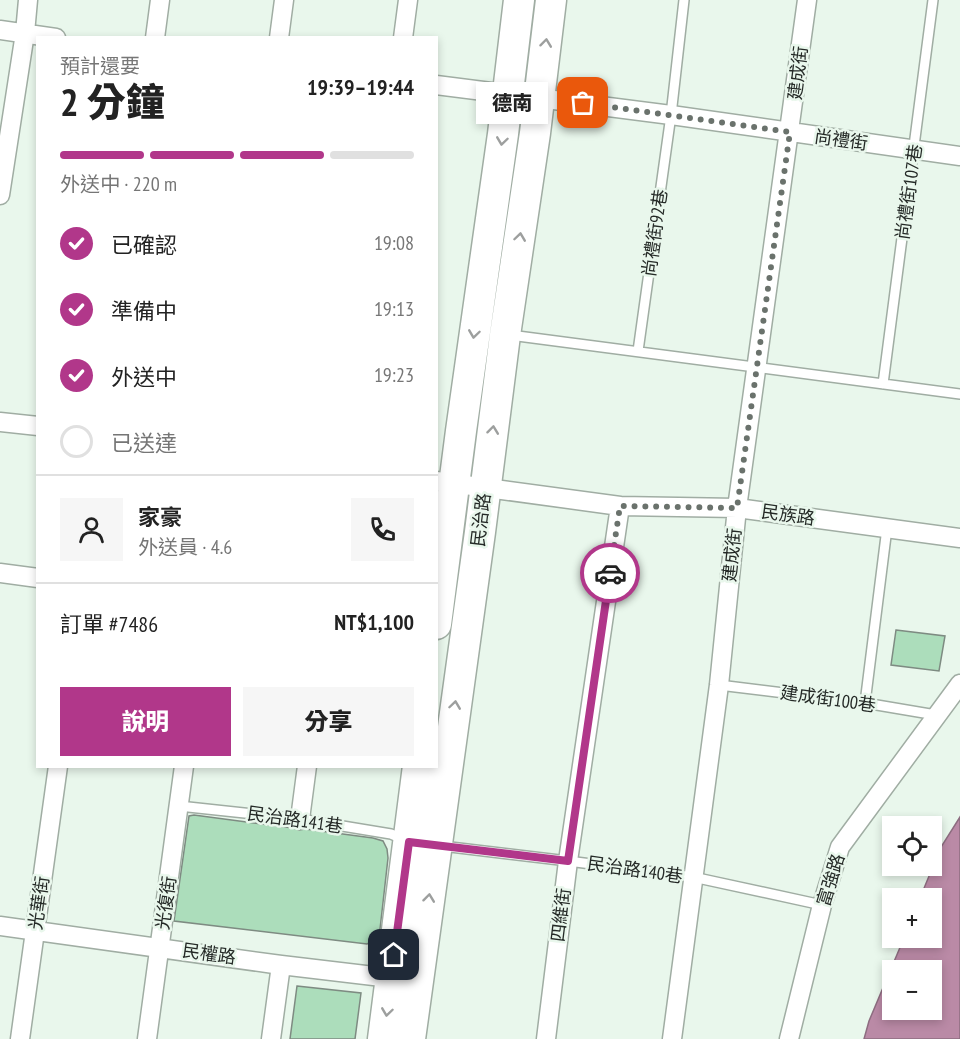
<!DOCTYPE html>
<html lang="zh-TW">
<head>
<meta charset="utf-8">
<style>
	body { margin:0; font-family:"PT Sans Narrow","Noto Sans TC",sans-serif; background:#f6f6f6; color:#222; height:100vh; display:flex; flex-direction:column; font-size:22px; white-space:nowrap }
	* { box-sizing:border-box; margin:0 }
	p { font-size:20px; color:#767676 }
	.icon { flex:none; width:33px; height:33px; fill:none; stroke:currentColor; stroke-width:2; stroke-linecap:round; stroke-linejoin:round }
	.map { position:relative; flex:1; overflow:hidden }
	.side { position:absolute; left:36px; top:36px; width:402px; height:732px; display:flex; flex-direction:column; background:#fff; border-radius:0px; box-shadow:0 3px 9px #0003 }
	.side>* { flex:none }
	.tools { position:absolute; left:882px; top:816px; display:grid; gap:12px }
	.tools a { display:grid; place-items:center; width:60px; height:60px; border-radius:0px; background:#fff; box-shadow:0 3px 9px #0003; font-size:30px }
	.pin { position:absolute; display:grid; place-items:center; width:51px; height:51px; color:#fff; margin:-26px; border-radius:12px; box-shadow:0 3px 9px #0006 }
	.courier { position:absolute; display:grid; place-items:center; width:60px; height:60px; margin:-30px; border:4px solid #b1378a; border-radius:50%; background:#fff; color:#222; box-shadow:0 2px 8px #0007 }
	.bubble { position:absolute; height:42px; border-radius:0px; background:#fff; box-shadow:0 3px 9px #0003; font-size:20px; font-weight:800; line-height:42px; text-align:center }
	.headline em { font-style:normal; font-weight:800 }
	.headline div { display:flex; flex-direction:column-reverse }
	.headline { display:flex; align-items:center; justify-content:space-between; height:102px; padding:0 24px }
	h1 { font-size:39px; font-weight:800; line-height:45px }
	.bar { display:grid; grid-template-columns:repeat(4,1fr); gap:9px 6px; align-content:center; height:72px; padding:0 24px }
	.bar i { height:8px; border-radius:4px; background:#e0e0e0 }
	.bar .current { background:#b1378a }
	.bar p { grid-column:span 4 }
	.line { display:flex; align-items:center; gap:15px; padding:0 24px; border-top:2px solid #e0e0e0 }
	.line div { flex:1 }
	.round { display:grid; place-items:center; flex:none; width:63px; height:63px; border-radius:0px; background:#f6f6f6 }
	ol { padding:0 24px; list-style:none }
	li { display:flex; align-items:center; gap:18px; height:66px }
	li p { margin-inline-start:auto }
	li .icon { padding:6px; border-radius:50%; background:#b1378a; color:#fff; stroke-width:4 }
	li:last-child { color:#767676 }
	li i { width:33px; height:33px; border:3px solid #e0e0e0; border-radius:50% }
	.primary-button { display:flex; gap:12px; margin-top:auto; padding:12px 24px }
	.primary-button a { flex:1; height:69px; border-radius:0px; background:#b1378a; color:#fff; font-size:24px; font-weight:800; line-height:69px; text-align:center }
	.primary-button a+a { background:#f6f6f6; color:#222 }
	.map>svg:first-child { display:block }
</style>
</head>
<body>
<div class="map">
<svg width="960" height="1039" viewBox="0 0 960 1039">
	<rect width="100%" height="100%" fill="#e9f7ec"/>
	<!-- water -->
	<path fill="#ba8aa6" stroke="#8d6d80" stroke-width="1.5" fill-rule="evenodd" d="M960,817V1039H864L869,1021L904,938H932V898H920L941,847ZM892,970H932V1010H892Z"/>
	<!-- building -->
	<path fill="#acddbb" stroke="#7e8b82" stroke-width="1.5" d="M896,630L945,636L939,671L891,665Z
		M194,815L293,828L299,830L305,829L373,838L383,841L387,849L388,858L380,929L373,941L367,944L174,921L189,816Z
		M297,986L361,993L355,1039H290Z"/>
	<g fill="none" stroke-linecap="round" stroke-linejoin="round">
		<!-- lane casing -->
		<g stroke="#a0ada3" stroke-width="12">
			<path id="lane" d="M510,335L960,394
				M638,351L671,115L684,0
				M883,384L933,0
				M719,685L865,703L936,715
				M865,703L887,528
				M179,806L300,819L391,834L405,840
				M442,846L568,861L693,877L822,905"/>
		</g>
		<!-- street casing -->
		<g stroke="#a0ada3" stroke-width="21">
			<path id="street" d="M0,30L56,38
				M155,38L160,0
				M279,38L284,0
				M403,38L408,0
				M436,85L671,115L960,156
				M0,195L25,33L28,0
				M0,422L38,426
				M436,481L620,506L737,508L960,538
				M0,573L38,578
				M300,819L307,766
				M0,926L281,965L399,979
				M20,1039L58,766
				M147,1039L184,766
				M271,1039L281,965
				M546,1039L568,861L620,506
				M672,1039L719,685L737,508L807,0
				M789,1039L822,905L840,847L960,684"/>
		</g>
		<!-- primary casing -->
		<g stroke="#a0ada3" stroke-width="33">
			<path id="primary" d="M436,624L461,431L503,134L519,0
				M383,1039L418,766
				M410,1039L480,532L505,335L535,133L551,0"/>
		</g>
		<!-- lane -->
		<use href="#lane" stroke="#fff" stroke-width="9"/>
		<!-- street -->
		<use href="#street" stroke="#fff" stroke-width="18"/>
		<!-- primary -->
		<use href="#primary" stroke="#fff" stroke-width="30"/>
	</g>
	<!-- one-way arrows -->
	<defs><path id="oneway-chevron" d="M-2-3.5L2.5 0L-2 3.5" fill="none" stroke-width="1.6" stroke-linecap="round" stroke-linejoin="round" transform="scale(1.5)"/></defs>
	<g stroke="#9d9f9e">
		<use href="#oneway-chevron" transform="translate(546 43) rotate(-83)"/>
		<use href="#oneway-chevron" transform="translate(502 141) rotate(98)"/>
		<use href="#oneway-chevron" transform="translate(520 237) rotate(-82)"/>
		<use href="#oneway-chevron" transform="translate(474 334) rotate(98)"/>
		<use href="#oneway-chevron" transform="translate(493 430) rotate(-83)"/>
		<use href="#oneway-chevron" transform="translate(455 705) rotate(-82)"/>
		<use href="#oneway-chevron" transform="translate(429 898) rotate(-83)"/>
		<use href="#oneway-chevron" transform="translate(387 1012) rotate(98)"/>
	</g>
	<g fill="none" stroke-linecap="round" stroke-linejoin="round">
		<!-- done -->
		<path stroke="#6a726c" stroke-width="6" stroke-dasharray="0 10.8" d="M583,103L790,132L737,508L620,506L610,573"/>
		<!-- route -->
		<path stroke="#b1378a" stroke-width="8" d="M394,955L409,842L568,861L610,573"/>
	</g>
	<g text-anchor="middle" stroke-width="5" stroke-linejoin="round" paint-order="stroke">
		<!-- street labels -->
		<g font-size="18" fill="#252a27" stroke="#e9f7ec">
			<text transform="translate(798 73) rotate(-83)" y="6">建成街</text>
			<text transform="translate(841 140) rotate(8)" y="6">尚禮街</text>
			<text transform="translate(909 192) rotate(-82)" y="6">尚禮街107巷</text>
			<text transform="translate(655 233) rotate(-82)" y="6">尚禮街92巷</text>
			<text transform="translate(788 515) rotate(8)" y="6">民族路</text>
			<text transform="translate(481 520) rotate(-83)" y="6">民治路</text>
			<text transform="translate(732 555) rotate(-84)" y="6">建成街</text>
			<text transform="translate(828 699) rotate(8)" y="6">建成街100巷</text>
			<text transform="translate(295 820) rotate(8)" y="6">民治路141巷</text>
			<text transform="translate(635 870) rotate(8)" y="6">民治路140巷</text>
			<text transform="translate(831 880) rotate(-73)" y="6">富強路</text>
			<text transform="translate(39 903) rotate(-82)" y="6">光華街</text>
			<text transform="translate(166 903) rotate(-82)" y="6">光復街</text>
			<text transform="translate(561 915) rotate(-83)" y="6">四維街</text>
			<text transform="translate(209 954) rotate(8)" y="6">民權路</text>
		</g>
	</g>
</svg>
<div class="tools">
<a><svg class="icon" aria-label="locate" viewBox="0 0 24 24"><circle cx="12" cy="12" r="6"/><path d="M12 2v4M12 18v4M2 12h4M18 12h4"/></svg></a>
<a>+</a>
<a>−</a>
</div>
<div class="pin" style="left:583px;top:103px;background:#ea580c"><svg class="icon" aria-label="bag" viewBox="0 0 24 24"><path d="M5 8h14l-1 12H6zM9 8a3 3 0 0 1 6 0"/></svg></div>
<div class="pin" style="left:394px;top:955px;background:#1f2937"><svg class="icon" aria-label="home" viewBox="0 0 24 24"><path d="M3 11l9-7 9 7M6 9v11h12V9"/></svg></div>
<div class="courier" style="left:610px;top:573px"><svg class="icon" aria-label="car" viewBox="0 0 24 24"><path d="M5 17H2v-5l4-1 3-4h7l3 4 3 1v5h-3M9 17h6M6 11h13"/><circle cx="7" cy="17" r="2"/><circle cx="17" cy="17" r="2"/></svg></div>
<div class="bubble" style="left:476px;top:82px;width:72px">德南</div>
<section class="side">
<div class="headline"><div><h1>2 分鐘</h1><p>預計還要</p></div><em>19:39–19:44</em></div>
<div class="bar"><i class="current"></i><i class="current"></i><i class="current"></i><i></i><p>外送中 · 220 m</p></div>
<ol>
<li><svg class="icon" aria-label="check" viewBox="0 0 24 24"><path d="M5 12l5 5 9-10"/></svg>已確認<p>19:08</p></li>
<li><svg class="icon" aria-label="check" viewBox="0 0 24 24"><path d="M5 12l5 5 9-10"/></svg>準備中<p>19:13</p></li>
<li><svg class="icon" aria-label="check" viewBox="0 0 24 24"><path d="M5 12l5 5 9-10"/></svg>外送中<p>19:23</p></li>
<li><i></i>已送達</li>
</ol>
<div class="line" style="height:108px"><a class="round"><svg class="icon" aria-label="person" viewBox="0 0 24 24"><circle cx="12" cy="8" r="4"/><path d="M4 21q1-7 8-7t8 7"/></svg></a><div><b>家豪</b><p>外送員 · 4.6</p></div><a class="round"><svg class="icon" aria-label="phone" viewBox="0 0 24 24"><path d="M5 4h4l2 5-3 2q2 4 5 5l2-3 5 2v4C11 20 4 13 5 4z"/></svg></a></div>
<div class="line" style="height:78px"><div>訂單 #7486</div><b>NT$1,100</b></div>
<div class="primary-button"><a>說明</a><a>分享</a></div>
</section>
</div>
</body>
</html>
